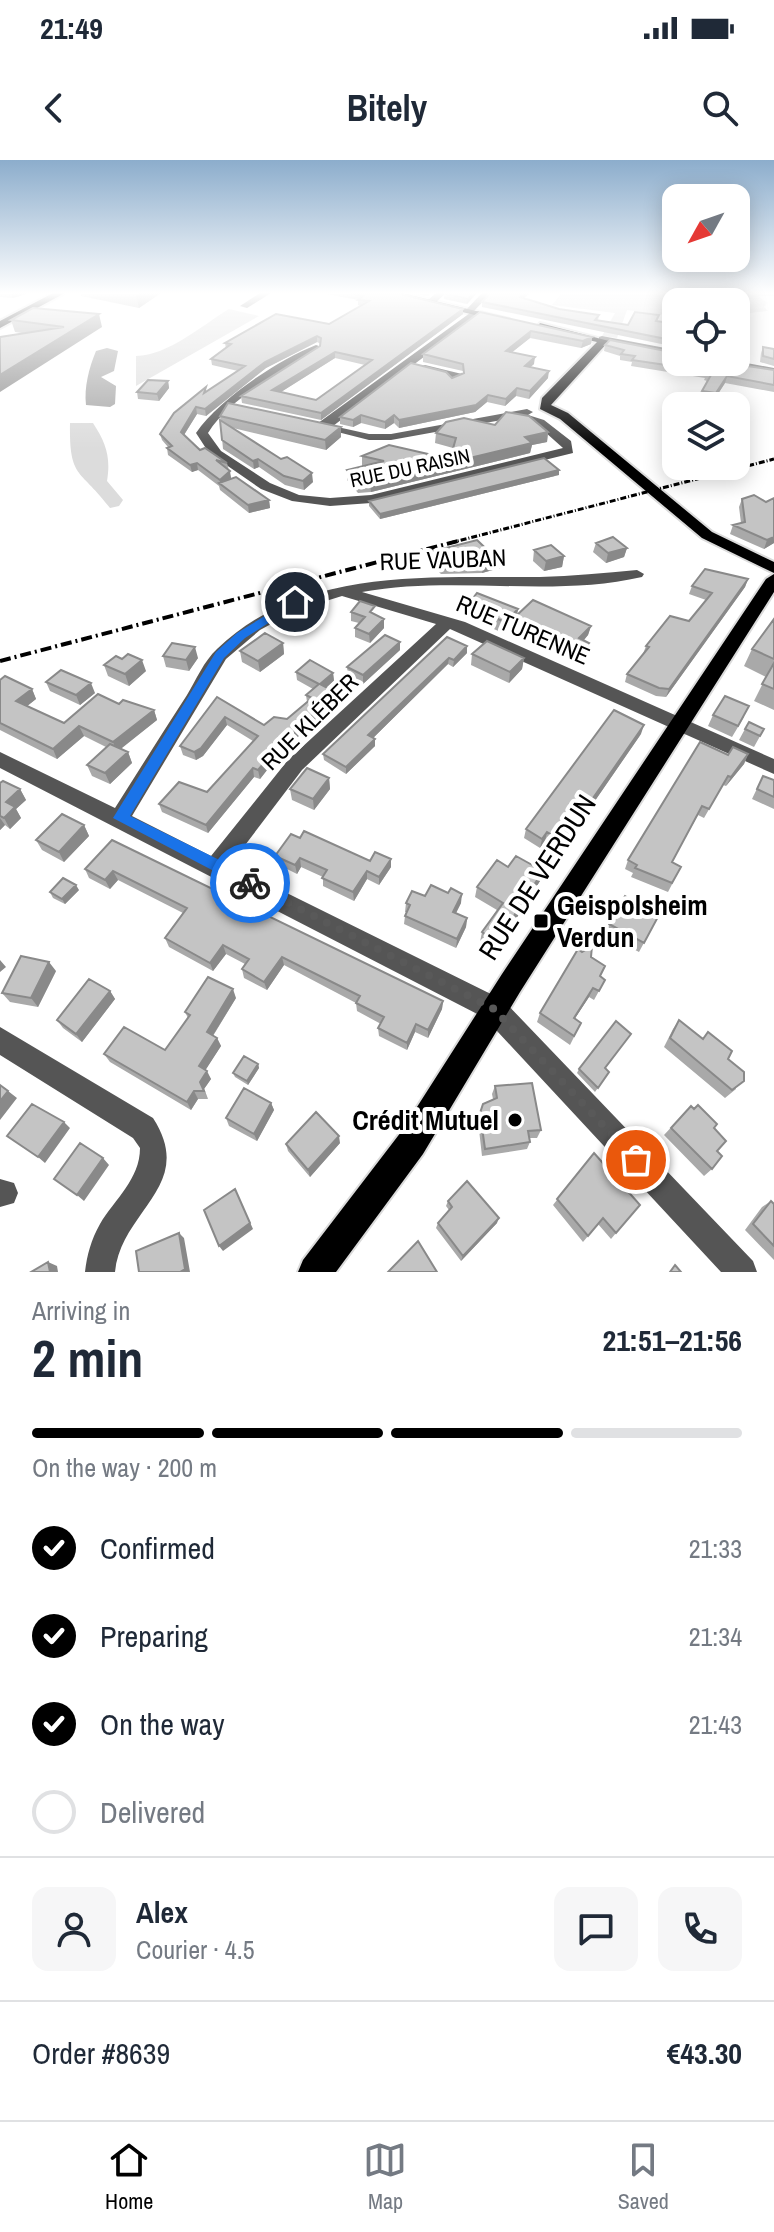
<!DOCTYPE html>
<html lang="en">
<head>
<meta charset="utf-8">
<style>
	body { margin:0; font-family:"Archivo Narrow",sans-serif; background:#f6f6f7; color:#1f2937; height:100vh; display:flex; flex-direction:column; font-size:30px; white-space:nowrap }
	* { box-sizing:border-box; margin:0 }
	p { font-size:26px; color:#747a83 }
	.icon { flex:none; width:44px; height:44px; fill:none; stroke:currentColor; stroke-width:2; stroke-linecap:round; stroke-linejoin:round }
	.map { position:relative; height:1112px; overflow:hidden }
	.drawer { display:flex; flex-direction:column; background:#fff; flex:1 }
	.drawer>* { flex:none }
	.needle { width:52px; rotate:230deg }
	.buttons { position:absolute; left:662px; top:24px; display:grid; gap:16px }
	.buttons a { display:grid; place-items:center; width:88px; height:88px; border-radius:16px; background:#fff; box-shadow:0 4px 20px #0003; font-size:40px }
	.pin { position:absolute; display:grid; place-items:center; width:68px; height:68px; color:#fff; margin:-34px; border:4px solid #fff; border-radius:50%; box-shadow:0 2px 8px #0007 }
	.courier { position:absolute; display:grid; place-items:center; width:80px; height:80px; margin:-40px; border:6px solid #1a73e8; border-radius:50%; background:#fff; color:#222; box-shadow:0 2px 10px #0007 }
	.summary em { font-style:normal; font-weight:700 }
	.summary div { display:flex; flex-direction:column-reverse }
	.summary { display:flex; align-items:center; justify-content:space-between; height:136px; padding:0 32px }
	h1 { font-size:52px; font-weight:700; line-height:60px }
	.bar { display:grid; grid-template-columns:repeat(4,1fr); gap:12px 8px; align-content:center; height:96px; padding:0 32px }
	.bar i { height:10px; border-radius:6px; background:#e0e1e3 }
	.bar .on { background:#000 }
	.bar p { grid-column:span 4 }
	.line { display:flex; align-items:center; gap:20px; padding:0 32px; border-top:2px solid #e0e1e3 }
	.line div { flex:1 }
	.round { display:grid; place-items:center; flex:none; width:84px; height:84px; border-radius:16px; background:#f6f6f7 }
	ol { padding:0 32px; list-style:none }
	li { display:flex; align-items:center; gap:24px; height:88px }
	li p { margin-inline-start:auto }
	li .icon { padding:8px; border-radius:50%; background:#000; color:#fff; stroke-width:4 }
	li:last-child { color:#747a83 }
	li i { width:44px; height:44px; border:4px solid #e0e1e3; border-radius:50% }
	.status { display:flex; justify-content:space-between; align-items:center; height:56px; padding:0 40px; background:#fff; direction:ltr }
	.status svg { height:22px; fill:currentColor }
	header { display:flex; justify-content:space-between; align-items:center; height:104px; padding:0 32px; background:#fff; font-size:36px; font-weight:700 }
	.tabs { display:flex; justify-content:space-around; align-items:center; height:112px; border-top:2px solid #e0e1e3; background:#fff; font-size:22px; color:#747a83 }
	.tabs a { display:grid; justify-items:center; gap:4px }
	.tabs .on { color:#000 }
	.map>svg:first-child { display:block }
</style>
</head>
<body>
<div class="status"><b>21:49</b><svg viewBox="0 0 49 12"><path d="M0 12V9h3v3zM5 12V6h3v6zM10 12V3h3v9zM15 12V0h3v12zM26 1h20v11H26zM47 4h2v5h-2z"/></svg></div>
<header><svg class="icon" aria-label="back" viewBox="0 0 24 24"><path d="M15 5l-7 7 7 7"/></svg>Bitely<svg class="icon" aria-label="search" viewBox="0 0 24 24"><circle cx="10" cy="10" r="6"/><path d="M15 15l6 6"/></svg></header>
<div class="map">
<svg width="774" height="1112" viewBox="0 0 774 1112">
	<rect width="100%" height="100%" fill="#fff"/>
	<!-- green -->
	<path fill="#dcdcdc" d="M562,133H683L676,142L673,156L627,150L617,178L602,176L615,153L552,145Z
		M716,133H774V136H758L767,143L764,147L768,151L736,154V142H716Z
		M229,149L259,156L136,226V196C169,195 201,166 229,149Z
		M70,263H93C106,283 111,297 107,321L123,340L119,346L110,348C80,308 69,320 70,263Z"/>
	<!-- water -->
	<path fill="#a3a3a3" d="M107,188L118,191L114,211L101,217L116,226L115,244L110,247L86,245C84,227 89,208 96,191Z"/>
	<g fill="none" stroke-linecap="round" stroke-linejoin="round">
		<!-- major casing -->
		<g stroke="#dbdbdb" stroke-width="4">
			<path id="major" d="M53,133H65L0,168V161Z
				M383,133H402L509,159L504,162Z
				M540,163L609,181L551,245L568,253L712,372L774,402V413L702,378L560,259L540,249L542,238L597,182L536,168Z
				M774,414V432L520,832L423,994L336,1112H298L303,1100L401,972L502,814L766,419Z"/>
		</g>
		<!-- minor -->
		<path fill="#555" fill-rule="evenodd" d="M260,133H271L247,148L240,146Z
			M436,133H446L433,145H427V141Z
			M482,133H491L474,151H479V155L333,266L369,274H391L527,249L533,252L528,255L544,260L571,281L573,293L371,343L330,346L292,341L261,329L209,293L196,273C219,239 278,200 316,185L319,186V190C281,214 233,234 208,273L221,291L270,323L299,335L330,338L371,335L563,288L536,264L513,258L391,280H369L314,266L470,153L465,151Z
			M602,176L676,190V196L599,181V177Z
			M736,201L774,208V214L719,202Z
			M425,205L462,214L463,216L457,222H449L450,217L421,210V206Z
			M637,410L644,414L642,417C551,438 454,415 362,432L465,462L774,599V614L450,469L302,610L230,705L503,840L753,1101L757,1112H721L485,858L0,608V592L115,648C139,610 163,572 187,535C196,520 204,501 217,489C303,406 429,418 540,417C572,416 605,413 637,410ZM342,436L436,464L288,600L211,696L132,656L226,499L260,470L297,450Z
			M0,867L153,958C197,1026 121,1050 115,1112H85C87,1095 91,1080 100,1064C115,1039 140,1019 140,988L133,978L0,895Z
			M0,1019L14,1023L18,1033L14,1043L0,1047Z"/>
		<!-- major -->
		<use href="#major" fill="#000" fill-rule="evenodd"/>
		<!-- rail-far1 -->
		<path stroke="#000" stroke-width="3" stroke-dasharray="6 2 1 2" stroke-linecap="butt" d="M450,383L774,299"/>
		<!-- rail -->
		<path stroke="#000" stroke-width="4" stroke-dasharray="11 4 2 4" stroke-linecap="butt" d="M0,501L458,381"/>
	</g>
	<!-- wall -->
	<path fill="#a9a9a9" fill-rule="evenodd" d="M0,133H29L13,138L0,137Z
		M81,133H161L139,148L81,136Z
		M322,133H396L463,149V154L321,260L242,243L241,236L320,186L321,184L317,182L266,208L206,256L197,254L184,275L200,290L227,303L231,318L269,340L270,348L249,353L220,330L219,326L198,310L192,312L168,295L167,288L168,287L162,280L160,274L206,227V232L238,211L212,205L211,199L226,189L225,183L329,164L361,146L358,145V140ZM335,198L365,205L316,240L281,232Z
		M410,133H431L428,136Z
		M477,133L467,144L444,139V134Z
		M490,133H530L524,138L559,149L599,155L598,160L628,165L657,162L676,164V187L482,147V142Z
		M480,152L592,177L591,184L581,188L530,178L512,192L534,204L530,207L548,218L529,239L516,236L505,246L487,242L475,252L399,268L394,263L385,269L361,263L353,267L340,264V257L463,214V211L423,202V194Z
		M11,160L102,167L22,173L15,172Z
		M605,185L774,210V232L725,223L714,240L700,237L707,221L704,220L705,218L631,206L632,202L620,200V196L604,191Z
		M763,187L774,189V206L760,202L761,193Z
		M168,221L169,228L159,241L138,239L137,232Z
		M220,256L341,267V277L326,290L233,268L313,322L304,330L285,325L259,307L254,309L223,289Z
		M495,265L548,272L547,282L532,285L530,293L371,332L358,333L347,320V310L364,306H362V296L450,299L453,288L435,283L436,273Z
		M559,315L380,359L369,346V341Z
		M742,339L766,342L774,383L764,389L730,374L733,365L741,363L739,347Z
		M596,383L627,388L624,397L606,403L593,392Z
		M534,390L564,396L562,407L544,411L533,401Z
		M426,393L500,408L482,413L441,414L426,399Z
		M748,419L745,427L666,537L656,536L625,522L627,514L643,494L646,486L689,461L706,440L689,434L692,426Z
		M467,446L518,449L517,455L591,466L588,475L584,480L589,483L587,492L577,504L540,485L542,478L515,465L516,460L503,473L466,457Z
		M351,452L375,455L384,459V468L370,483L355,477V468L359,463L351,461Z
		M774,459V550L754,541L766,517L744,506L752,489Z
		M447,477L467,486V493L453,507L448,504L373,578L375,579V586L346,614L324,600L323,594Z
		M400,482V490L363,524L348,515L347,507Z
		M283,483L284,494L260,512L242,502L240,491Z
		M472,494L524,498L522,509L509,523L471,505Z
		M163,496L198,498L189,511L166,507Z
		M104,505L146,511L129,526L108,516Z
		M296,512L333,513L334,521L327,527L337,533L338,541L282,591L260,619L254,617L208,673L162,652L159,644L207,632L253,581L227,565L203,596L196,600L183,595L180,586L217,537L264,565L287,559L307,542L306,535L313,529L297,520Z
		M0,520L32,529L36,539L27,546L64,563L119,544L154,550L157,560L121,588L128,592L132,603L110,624L92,616L87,605L106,587L84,576L57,599L0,570Z
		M46,522L95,533L80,545L50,531Z
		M713,555L744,557L732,577L708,566Z
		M745,569H764L754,587L739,580Z
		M641,574L561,690L545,681L540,688L524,678L526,669Z
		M748,594L744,604L726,626L723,625L704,658L698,655L672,702L681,707L668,732L631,717L633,713L625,709L628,700L728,595Z
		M763,616L774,620V649L752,639Z
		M329,618L330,629L314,650L292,640L290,629Z
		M0,623L20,629L26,640L16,649L21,658L10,669L5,665L0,670Z
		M84,665L89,676L64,702L42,690L36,680Z
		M300,678L370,701L391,699V707L379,725L367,719L354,741L323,726V717L301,707L297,714L277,704L275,696Z
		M112,680L443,841L442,849L428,878L415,872L407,890L379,876L378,868L381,864L357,851L356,843L284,805L267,830L244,818L242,809L245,804L226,794L213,811L169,787L165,778L183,753L118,720L110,729L89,718L85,709Z
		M508,707L540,721L495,792L480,782L482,772L497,750L475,737L477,727Z
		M79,730L65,744L53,738L50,732Z
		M406,743H461L456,753L467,758L466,767L456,788L404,764L405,756L406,752H405Z
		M659,755L639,792L605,774L609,764Z
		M591,797L600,817L605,820L594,840L589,837L575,858L581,863L570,885L537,862L540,853Z
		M56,811L38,847L10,842L2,833Z
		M110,831L115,839L82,882L63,868L57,860Z
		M236,838L213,876L217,878L221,886L205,910L211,919L204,929L208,939H198L191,950L110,902L104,894L165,890L188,858L185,852Z
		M679,860L728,899L736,929L725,938L664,887L673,869Z
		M631,874L605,908L609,912L595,932L577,913L579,909Z
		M258,904L259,908L248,925L235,917L233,913Z
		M495,926L541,970L537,978H529L530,982L527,989L482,996L478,961L483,944L493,939L492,934Z
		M271,943L274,950L257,981L229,966L226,958Z
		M691,946L714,968L712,1009L704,1016L664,975Z
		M340,983L310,1017L288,991L286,984Z
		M594,993L616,1073L611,1079L598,1064L583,1082L553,1045Z
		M448,1041L497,1063L461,1101L436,1068L438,1063L449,1050L446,1046Z
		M771,1041L774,1044V1100L745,1070L762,1047Z"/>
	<!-- shaded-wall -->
	<path fill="#898989" d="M12,133H29L13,138Z
		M139,133H161L139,148L136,135Z
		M473,133H477L467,144L468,139Z
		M524,133H530L519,142L520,137Z
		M463,149V154L321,260V253Z
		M99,154L102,167L0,232V215Z
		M531,171L530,178L505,198L506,191Z
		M317,176V182L266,208L206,256L205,249L265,202Z
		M592,177L591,184L581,188L583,181Z
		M335,192V198L273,237L272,230Z
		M535,197L534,204L524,213L525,206Z
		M549,211L548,218L529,239L530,231Z
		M727,216L725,223L714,240L716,233Z
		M168,221L169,228L159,241L157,234Z
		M517,228L516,236L505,246L506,239Z
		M488,235L487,242L475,252L399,268V260Z
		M196,247L197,254L182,278L181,272Z
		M361,255V263L353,267V260Z
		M394,255V263L385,269V262Z
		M341,267V277L326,290L325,280Z
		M548,272L547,282L532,285L530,293L371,332L370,322L525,277Z
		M258,299L259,307L254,309L253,301Z
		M197,303L198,310L192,312L190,305Z
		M559,310V315L380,359V354Z
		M230,311L231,318L220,324V320Z
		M312,313L313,322L304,330L303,321Z
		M269,340L270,348L249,353L248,345Z
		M774,377V383L764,389L767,380Z
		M627,388L624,397L606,403L608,393Z
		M564,396L562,407L544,411L546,401Z
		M501,403L500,408L482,413L483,408Z
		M748,419L745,427L666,537L669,529Z
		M518,449L516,460L503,473L505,462Z
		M384,459V468L370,483L369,474Z
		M591,466L588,475L577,488L579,478Z
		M400,482V490L363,524V515Z
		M283,483L284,494L260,512L258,501Z
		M589,483L587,492L577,504L579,494Z
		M467,486V493L453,507L454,500Z
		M195,487L198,498L189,511L186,500Z
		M449,498L448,504L369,582L368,575Z
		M524,498L522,509L509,523L510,512Z
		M142,500L146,511L129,526L125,514Z
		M333,513L334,521L321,532L320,524Z
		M91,523L95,533L80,545L76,535Z
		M32,529L36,539L21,551L16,541Z
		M337,533L338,541L282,591L260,619L258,610L281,583Z
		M154,550L157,560L117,592L113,582Z
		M225,557L227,565L203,596L196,600L194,592Z
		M644,565L641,574L561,690L563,681Z
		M79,566L84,576L57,599L53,589Z
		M375,579V586L346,614V607Z
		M128,592L132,603L110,624L105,613Z
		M748,594L744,604L726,626L731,617Z
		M253,608L254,617L208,673L206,665Z
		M329,618L330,629L314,650L313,639Z
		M20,629L26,640L16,649L21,658L10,669L4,658L6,642Z
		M0,658L5,665L0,670Z
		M84,665L89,676L64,702L59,692Z
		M547,672L545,681L540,688L542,679Z
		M300,698L301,707L297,714L295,705Z
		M391,699V707L379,725V717Z
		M113,711L118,720L110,729L105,720Z
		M367,711V719L354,741L353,732Z
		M543,711L540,721L495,792L497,782Z
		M76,725L79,730L65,744L62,739Z
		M462,734L461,743L452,761L453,752Z
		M467,758L466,767L456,788L457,779Z
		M223,785L226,794L213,811L210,803Z
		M282,797L284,805L267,830L264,822Z
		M0,800L6,807L0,812Z
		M49,802L56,811L38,847L31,838Z
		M593,828L589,837L570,866L574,858Z
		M233,829L236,838L210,880L207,872Z
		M110,831L115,839L82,882L76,874Z
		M443,841L442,849L428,878V870Z
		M416,864L415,872L407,890V883Z
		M217,878L221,886L203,914L199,906Z
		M258,904L259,908L248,925L247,921Z
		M207,911L211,919L204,929L208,939L200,922Z
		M8,931L17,938L0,960V941Z
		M194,931L198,939L191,950L187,942Z
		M271,943L274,950L257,981L254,974Z
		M64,962L70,968L45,1003L38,997Z
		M339,976L340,983L310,1017L308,1010Z
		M103,998L109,1005L84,1041L77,1035Z
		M235,1029L253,1069L223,1091L219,1086Z
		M499,1058L497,1063L461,1101L463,1096Z
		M179,1073L184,1078L190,1112H180Z
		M48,1102L57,1106L58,1112H50Z"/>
	<!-- building -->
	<path fill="#c4c4c4" stroke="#898989" stroke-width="2" fill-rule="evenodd" d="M351,133H396L463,149L321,253L241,236L320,186L321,178L317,176L265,202L205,249L196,247L181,272L200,290L205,288L227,303L216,300L230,311L220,320L197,303L190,305L167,288L172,286L160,274L174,253L206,227L204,233L245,206L211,199L231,184L225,183L276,154L329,164L369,141L358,140L363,136ZM335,192L372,200L316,240L272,230Z
		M444,133H473L468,139Z
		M490,133H524L520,137L559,149L599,155L595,160L628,165L635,152L659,155L656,161L676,164V181L482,142Z
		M33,148L99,154L0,215V177L64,167L11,160Z
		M480,152L592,177L583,181L531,171L506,191L535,197L525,206L549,211L530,231L517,228L506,239L488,235L476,245L399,260L394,255L385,262L361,255L353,260L340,257L411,203L446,212L452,218L464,213L463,204L423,194Z
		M736,158H738L736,182Z
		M610,180L676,193V202H730L734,204L774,210V225L727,216L716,233L702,231L711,215L706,214L707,211L632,200L635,196L621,194L624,190L605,185Z
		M763,187L774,189V199L763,196Z
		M148,220L168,221L157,234L137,232Z
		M228,243L341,267L325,280L220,256Z
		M506,252L529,256L548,272L525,277L532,283L370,322L358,323L347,310L384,301L362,296L389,285L450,299L456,278L436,273L446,262L464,258L495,265Z
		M220,260L281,299L287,297L312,313L303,321L284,316L258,299L253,301L222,280Z
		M544,298L559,310L380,354L369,341Z
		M236,317L269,340L248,345L219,323Z
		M754,335L766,342L774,338V377L767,380L733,365L745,362L742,339Z
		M613,377L627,388L608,393L596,383Z
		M477,380L501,403L483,408L442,409L426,393Z
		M551,385L564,396L546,401L534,390Z
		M705,409L748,419L669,529L659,528L627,514L649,487L646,486L670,456L689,461L712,433L692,426Z
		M477,433L518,449L505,462L467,446Z
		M533,440L591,466L579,478L589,483L579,494L542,475L547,470L516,456Z
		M360,441L375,446L370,452L384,459L369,474L355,468L365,457L351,452Z
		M774,459V499L752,489Z
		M265,473L283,483L258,501L240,491Z
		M385,475L400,482L363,515L347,507Z
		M447,477L467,486L454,500L449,498L368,575L375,579L346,607L323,594Z
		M487,481L524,498L510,512L472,494Z
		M172,483L195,487L186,500L163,496Z
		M128,494L142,500L125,514L104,505L116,496L122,499Z
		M310,500L333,513L320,524L337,533L281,583L258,610L253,608L206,665L159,644L179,622L207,632L258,576L225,557L201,588L194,592L180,586L217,537L264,565L274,557L287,559L312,538L306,535L319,524L296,512Z
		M774,503V529L762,524Z
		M61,510L91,523L76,535L46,522Z
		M5,516L32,529L16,541L64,563L98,534L119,544L123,540L154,550L113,582L79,566L53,589L0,563V520Z
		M725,536L749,546L738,566L713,555Z
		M614,550L644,565L563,681L547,672L542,679L526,669Z
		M749,562L764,569L760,576L745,569Z
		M700,582L728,595L733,587L748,594L731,617L728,616L709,649L702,646L672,702L681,707L672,723L635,708L637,705L628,700Z
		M110,584L128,592L105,613L87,605Z
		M307,608L329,618L313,639L290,629Z
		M763,616L774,620V637L757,629Z
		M3,621L20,629L6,642L15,647L4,658L0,656V623Z
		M62,654L84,665L59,692L36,680Z
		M304,671L370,701L375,692L391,699L379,717L367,711L353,732L322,718L327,710L300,698L295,705L275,696L291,674L300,678Z
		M112,680L443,841L428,870L416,864L407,883L378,868L384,857L356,843L360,836L282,797L264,822L242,809L249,799L223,785L210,803L165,778L187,748L113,711L105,720L85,709Z
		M516,696L543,711L497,782L482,772L503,743L477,727L497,700L508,707Z
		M63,718L76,725L62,739L50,732Z
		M431,725L448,733L451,728L462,734L453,752L467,758L457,779L405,756L410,745L406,743L412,731L425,736Z
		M625,736L659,755L644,783L609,764Z
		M592,786L591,797L605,806L600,816L605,820L599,831L593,828L574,858L581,863L574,876L540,853L578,789L582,792Z
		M21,796L49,802L31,838L2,833Z
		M208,817L233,829L207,872L217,878L199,906L207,911L200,922L204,931H194L187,942L104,894L124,867L165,890L190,855L185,852Z
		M89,819L110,831L76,874L57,860Z
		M679,860L703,879L708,872L732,891L728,899L744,912V921L732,930L670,878Z
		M616,861L631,874L605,908L609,912L598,928L579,909Z
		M244,896L258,904L247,921L233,913Z
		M532,923L541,970L528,971L530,982L485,989L480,953L483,944L497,938L495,926Z
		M0,925L8,931L0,941Z
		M244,928L271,943L254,974L226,958Z
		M32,944L64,962L38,997L7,976Z
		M698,945L717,964L714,968L726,981L717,991L722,996L712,1009L671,968L691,946L694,949Z
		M316,952L339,976L308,1010L286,984Z
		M80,983L103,998L77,1035L54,1019Z
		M594,993L640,1045L616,1073L603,1058L588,1076L557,1039Z
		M467,1021L499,1058L463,1096L438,1063L452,1047L448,1041Z
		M235,1029L250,1063L219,1086L204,1050Z
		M771,1041L774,1044V1086L753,1064Z
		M179,1073L185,1109L180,1112H139L136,1091Z
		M418,1081L437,1112H388Z
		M48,1102L50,1112H31Z
		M675,1105L681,1112H670Z"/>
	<!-- sky -->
	<linearGradient id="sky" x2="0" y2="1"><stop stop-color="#8cadcc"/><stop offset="0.46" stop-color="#fff"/><stop offset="1" stop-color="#fff" stop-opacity="0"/></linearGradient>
	<rect width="774" height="289" fill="url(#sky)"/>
	<!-- route -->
	<path fill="#1a73e8" d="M291,440L301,442L245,478L224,498L130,656L256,718L258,723L250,730L113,658L216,492L237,473Z"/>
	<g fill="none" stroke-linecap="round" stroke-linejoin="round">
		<!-- done -->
		<path stroke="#595959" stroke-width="8" stroke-dasharray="0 14.4" d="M250,723L494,849L636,1000"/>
	</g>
	<!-- markers -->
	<g fill="#000" stroke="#fff" stroke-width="3">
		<rect x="533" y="753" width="16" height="16" rx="4"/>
		<circle cx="515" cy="960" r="8"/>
	</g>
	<g text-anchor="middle" stroke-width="8" stroke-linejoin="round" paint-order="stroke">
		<!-- far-street labels -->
		<g font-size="20" fill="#000" stroke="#fff">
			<text transform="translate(410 308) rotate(-12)" y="7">RUE DU RAISIN</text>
		</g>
		<!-- street labels -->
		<g font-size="24" fill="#000" stroke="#fff">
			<text transform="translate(443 400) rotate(-2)" y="8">RUE VAUBAN</text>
			<text transform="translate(523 470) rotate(23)" y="8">RUE TURENNE</text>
			<text transform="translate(310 562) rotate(-45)" y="8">RUE KLÉBER</text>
		</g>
		<!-- near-street labels -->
		<g font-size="28" fill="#000" stroke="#fff">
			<text transform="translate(537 717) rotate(-57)" y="10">RUE DE VERDUN</text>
		</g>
		<!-- near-poi labels -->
		<g font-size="28" font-weight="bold" fill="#000" stroke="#fff" text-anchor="start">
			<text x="557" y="755">Geispolsheim<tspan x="557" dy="32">Verdun</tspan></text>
			<text x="499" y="970" text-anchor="end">Crédit Mutuel</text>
		</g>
	</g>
</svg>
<div class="buttons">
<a><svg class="needle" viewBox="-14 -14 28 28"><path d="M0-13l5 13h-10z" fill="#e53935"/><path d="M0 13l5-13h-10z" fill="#747a83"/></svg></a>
<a><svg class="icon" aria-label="locate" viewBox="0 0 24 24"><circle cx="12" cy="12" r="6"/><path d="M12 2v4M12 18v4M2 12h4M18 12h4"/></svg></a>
<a><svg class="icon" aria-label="layers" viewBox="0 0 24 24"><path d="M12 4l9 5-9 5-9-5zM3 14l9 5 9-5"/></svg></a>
</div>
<div class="pin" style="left:636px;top:1000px;background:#ea580c"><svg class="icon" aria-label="bag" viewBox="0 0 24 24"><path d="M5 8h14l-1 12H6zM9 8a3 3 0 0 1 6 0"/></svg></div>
<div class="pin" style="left:295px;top:442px;background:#1f2937"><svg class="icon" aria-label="home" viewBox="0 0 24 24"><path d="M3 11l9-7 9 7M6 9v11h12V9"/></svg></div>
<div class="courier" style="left:250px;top:723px"><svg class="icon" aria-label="bike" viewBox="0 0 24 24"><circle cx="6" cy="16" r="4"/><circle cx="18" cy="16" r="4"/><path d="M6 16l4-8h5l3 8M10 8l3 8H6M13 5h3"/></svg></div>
</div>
<section class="drawer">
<div class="summary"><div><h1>2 min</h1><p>Arriving in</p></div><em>21:51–21:56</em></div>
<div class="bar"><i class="on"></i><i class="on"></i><i class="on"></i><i></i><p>On the way · 200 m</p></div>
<ol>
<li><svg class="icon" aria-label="check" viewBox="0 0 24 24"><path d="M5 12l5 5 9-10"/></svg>Confirmed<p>21:33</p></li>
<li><svg class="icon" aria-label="check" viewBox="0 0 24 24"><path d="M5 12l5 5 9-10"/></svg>Preparing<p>21:34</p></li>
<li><svg class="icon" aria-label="check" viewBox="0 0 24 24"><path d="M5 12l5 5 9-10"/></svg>On the way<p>21:43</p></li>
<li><i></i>Delivered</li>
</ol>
<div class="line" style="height:144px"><a class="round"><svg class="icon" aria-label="person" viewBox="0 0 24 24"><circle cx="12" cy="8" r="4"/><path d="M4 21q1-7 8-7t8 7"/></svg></a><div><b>Alex</b><p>Courier · 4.5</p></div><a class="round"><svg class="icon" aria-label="chat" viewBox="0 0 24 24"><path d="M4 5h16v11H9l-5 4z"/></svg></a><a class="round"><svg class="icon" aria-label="phone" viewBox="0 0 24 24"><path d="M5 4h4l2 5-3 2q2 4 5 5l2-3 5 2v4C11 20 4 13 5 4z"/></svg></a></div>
<div class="line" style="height:104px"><div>Order #8639</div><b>€43.30</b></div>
</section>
<nav class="tabs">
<a class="on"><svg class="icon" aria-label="home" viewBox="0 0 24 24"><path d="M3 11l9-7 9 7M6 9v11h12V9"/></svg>Home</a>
<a><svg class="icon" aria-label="map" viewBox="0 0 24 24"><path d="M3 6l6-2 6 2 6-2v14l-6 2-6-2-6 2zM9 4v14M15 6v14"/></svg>Map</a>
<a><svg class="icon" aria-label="saved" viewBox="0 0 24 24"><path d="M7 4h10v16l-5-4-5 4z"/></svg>Saved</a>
</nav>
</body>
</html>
